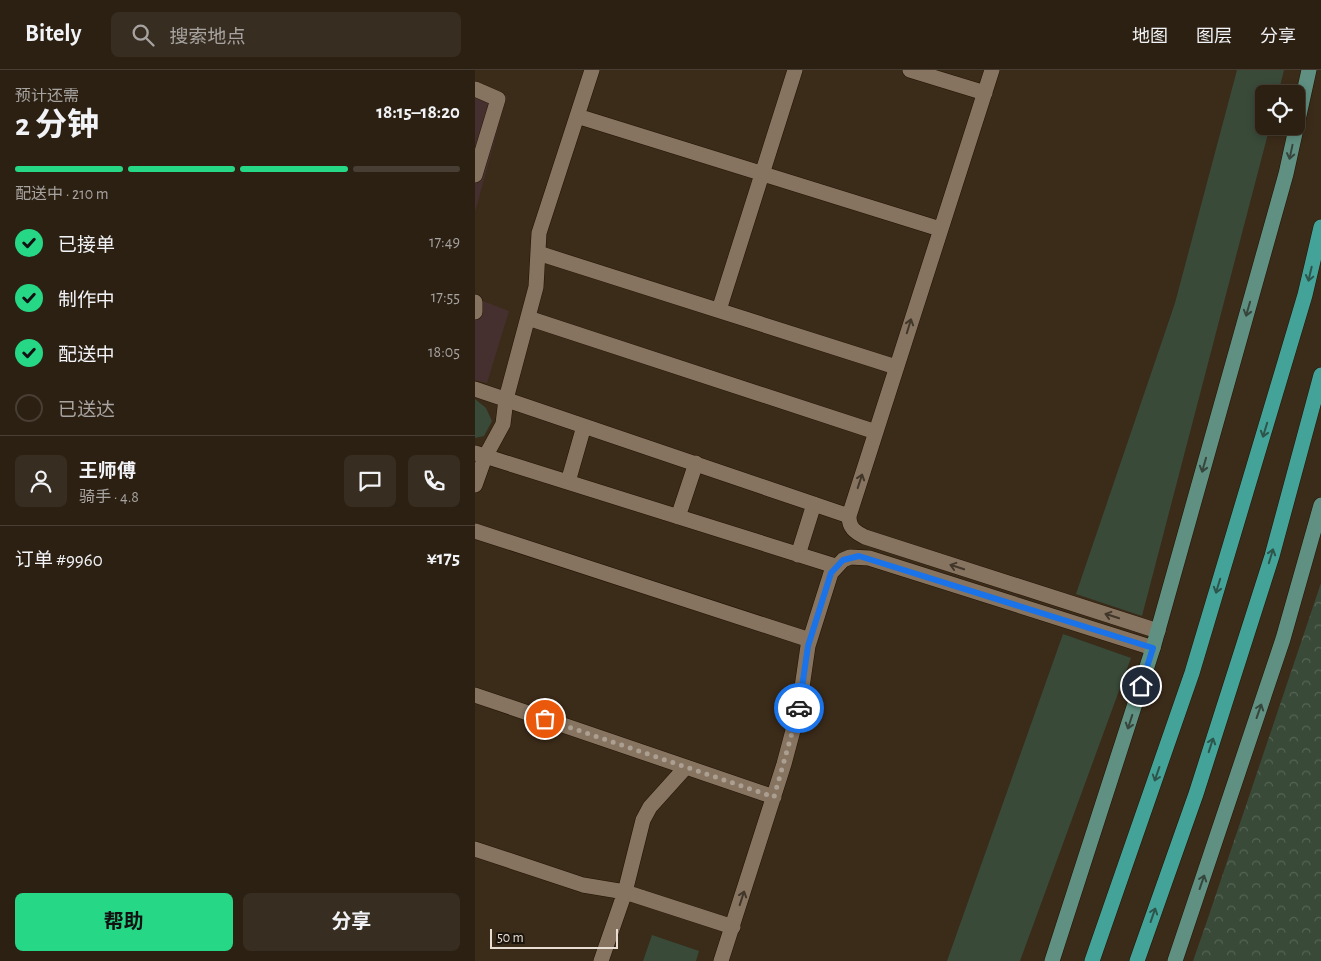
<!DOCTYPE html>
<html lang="zh">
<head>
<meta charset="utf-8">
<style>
	body { margin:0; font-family:"Alegreya Sans","Noto Sans SC",sans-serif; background:#382d21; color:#f1f3f6; height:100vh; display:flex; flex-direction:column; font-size:19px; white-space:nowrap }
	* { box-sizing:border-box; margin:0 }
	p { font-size:16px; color:#a6a3a0 }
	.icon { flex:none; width:28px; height:28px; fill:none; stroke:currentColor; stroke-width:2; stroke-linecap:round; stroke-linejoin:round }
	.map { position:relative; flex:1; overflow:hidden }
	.drawer { display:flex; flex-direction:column; background:#2c2013; width:475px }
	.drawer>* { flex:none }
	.fabs { position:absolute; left:780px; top:15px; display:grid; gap:10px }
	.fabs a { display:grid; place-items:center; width:50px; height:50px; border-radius:8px; background:#2c2013; box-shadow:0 2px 8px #0003,0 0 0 1px #483e33; font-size:25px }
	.scale { position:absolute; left:15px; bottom:12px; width:128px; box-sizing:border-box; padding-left:5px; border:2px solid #e8ddd2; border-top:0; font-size:14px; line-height:18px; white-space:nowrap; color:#e8ddd2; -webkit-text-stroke:4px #1c150d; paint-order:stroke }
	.pin { position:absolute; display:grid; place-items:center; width:42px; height:42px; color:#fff; margin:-21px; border:2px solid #fff; border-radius:50%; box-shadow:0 1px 5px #0007 }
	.courier { position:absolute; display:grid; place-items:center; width:50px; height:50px; margin:-25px; border:4px solid #1a73e8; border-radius:50%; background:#fff; color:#222; box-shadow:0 1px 6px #0007 }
	.head em { font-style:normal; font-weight:700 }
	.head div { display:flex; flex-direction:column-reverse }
	.head { display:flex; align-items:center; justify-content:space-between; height:85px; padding:0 15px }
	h1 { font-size:32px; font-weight:700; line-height:38px }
	.bar { display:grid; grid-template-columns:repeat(4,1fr); gap:8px 5px; align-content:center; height:60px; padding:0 15px }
	.bar i { height:6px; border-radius:4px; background:#483e33 }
	.bar .active { background:#26d886 }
	.bar p { grid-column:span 4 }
	.line { display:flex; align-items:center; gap:12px; padding:0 15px; border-top:1px solid #483e33 }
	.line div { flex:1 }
	.round { display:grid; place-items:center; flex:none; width:52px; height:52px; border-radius:8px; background:#382d21 }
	ol { padding:0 15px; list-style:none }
	li { display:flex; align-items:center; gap:15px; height:55px }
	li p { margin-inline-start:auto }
	li .icon { padding:5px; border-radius:50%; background:#26d886; color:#111; stroke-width:4 }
	li:last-child { color:#a6a3a0 }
	li i { width:28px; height:28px; border:2px solid #483e33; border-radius:50% }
	.button { display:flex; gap:10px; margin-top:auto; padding:10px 15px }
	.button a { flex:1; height:58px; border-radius:8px; background:#26d886; color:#111; font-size:20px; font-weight:700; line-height:58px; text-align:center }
	.button a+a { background:#382d21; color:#f1f3f6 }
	header { display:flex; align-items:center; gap:30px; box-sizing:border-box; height:70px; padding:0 25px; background:#2c2013; border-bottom:1px solid #483e33 }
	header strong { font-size:24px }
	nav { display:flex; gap:28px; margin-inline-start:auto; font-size:18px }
	.search { width:350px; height:45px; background:#382d21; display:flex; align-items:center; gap:12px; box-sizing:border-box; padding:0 18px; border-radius:8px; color:#a6a3a0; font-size:19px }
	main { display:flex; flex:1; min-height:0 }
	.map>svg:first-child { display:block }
</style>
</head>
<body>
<header>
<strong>Bitely</strong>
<div class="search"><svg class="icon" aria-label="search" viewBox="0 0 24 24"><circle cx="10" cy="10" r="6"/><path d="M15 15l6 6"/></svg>搜索地点</div>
<nav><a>地图</a><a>图层</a><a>分享</a></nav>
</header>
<main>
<section class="drawer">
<div class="head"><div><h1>2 分钟</h1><p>预计还需</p></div><em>18:15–18:20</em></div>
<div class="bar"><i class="active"></i><i class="active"></i><i class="active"></i><i></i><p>配送中 · 210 m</p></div>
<ol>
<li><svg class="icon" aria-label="check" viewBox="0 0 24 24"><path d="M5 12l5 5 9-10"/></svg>已接单<p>17:49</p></li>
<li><svg class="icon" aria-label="check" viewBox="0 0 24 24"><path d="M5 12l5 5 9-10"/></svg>制作中<p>17:55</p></li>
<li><svg class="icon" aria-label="check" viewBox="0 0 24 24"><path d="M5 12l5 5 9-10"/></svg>配送中<p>18:05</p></li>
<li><i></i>已送达</li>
</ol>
<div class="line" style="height:90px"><a class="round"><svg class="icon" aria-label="person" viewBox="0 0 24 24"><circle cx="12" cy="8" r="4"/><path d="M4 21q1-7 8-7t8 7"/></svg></a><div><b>王师傅</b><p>骑手 · 4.8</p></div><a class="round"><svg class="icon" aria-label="chat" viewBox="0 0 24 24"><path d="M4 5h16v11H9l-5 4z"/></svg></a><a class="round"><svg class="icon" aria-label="phone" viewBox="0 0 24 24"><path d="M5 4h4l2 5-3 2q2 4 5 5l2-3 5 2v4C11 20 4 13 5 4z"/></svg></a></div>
<div class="line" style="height:65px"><div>订单 #9960</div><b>¥175</b></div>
<div class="button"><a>帮助</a><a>分享</a></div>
</section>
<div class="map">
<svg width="846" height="891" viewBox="0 0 846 891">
	<defs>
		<pattern id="park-crowns" width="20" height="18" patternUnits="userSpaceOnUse" patternTransform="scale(1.25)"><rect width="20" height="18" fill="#394a39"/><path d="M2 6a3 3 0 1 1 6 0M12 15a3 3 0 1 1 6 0" fill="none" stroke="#566455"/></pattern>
	</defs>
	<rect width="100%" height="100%" fill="#3b2b19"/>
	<!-- commercial -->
	<path fill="#45302f" d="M0,15L32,26L0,142Z
		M0,228L34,241L12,313L0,310Z"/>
	<!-- grass -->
	<path fill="#394a39" d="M762,0H809L803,24H789V56H795L667,546L601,524L700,233Z
		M0,329L11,338L17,351L9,366L0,368Z
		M588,564L656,588L545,891H472Z
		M177,865L224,881L221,891H168Z"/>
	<!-- park -->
	<path fill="url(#park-crowns)" d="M846,513V891H718L733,848Z"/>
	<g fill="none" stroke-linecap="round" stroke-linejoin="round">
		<!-- minor casing -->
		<g stroke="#221303" stroke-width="16">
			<path id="minor" d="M435,0L510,23
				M517,0L374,446C374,458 380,462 390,467L683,561
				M0,19L23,29L0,105
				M102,46L465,159
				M63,183L421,297
				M0,232V242
				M244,240L320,0
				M53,248L401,362
				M0,319L374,446
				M0,383L360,496
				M93,412L109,356
				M0,415L10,387L28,354L31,329L61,217L64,163L117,0
				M203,447L221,393
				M0,461L335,570
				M323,485L339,434
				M0,625L299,727
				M0,779L108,815L150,822L258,857
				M126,891L150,822L168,750L175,737L211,697
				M246,891L309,694L324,638L333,576L356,503L368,490L375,487L394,488L678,578"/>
		</g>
		<!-- major casing -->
		<g stroke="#221303" stroke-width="16">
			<path id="major" d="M577,891L678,578L811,104L834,0
				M700,891L808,569L846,435"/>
		</g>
		<!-- highway casing -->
		<g stroke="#221303" stroke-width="16">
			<path id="highway" d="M617,891L717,603L830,225L846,157
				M662,891L721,724L797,486L846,305"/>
		</g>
		<!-- minor -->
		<use href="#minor" stroke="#877460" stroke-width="15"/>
		<!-- major -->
		<use href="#major" stroke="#5f9082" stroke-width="15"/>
		<!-- highway -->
		<use href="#highway" stroke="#44a398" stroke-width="15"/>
	</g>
	<!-- one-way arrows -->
	<defs><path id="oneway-shaft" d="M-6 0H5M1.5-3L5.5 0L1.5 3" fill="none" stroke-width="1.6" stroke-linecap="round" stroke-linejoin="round" transform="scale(1.25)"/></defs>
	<g stroke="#37463c">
		<use href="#oneway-shaft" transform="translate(816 82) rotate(102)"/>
		<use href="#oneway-shaft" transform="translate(773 239) rotate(106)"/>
		<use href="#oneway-shaft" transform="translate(729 395) rotate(106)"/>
		<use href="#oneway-shaft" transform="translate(784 641) rotate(-71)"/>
		<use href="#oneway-shaft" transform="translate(655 652) rotate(108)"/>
		<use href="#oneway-shaft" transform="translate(727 812) rotate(-71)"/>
	</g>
	<g stroke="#2e554c">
		<use href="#oneway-shaft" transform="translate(835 204) rotate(103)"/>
		<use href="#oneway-shaft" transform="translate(790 360) rotate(107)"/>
		<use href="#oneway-shaft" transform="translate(796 486) rotate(-73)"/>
		<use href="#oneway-shaft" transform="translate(743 516) rotate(107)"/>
		<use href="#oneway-shaft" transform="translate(736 675) rotate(-72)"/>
		<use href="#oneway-shaft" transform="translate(682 704) rotate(109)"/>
		<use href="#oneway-shaft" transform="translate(678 845) rotate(-71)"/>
	</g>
	<g stroke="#41362a">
		<use href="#oneway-shaft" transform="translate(434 256) rotate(-73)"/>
		<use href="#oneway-shaft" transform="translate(385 411) rotate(-72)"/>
		<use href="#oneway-shaft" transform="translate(482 497) rotate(-162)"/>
		<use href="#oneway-shaft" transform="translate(637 546) rotate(-162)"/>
		<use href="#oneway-shaft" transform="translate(267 828) rotate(-72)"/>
	</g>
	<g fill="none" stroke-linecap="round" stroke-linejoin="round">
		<!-- done -->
		<path stroke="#ab9f91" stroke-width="5" stroke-dasharray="0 9" d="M70,649L299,727L324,638"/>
		<!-- route -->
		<path stroke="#1a73e8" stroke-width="6" d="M324,638L333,576L356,503L368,490L384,486L678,578L666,616"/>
	</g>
</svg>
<div class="fabs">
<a><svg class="icon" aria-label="locate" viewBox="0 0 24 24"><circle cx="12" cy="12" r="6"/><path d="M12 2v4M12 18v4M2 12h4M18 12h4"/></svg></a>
</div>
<div class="scale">50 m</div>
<div class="pin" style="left:70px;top:649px;background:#ea580c"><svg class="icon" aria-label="bag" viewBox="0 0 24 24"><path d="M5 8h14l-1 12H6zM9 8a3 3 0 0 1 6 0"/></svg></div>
<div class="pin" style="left:666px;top:616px;background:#1f2937"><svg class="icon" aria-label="home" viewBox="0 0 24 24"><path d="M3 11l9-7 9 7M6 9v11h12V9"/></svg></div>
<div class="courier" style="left:324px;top:638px"><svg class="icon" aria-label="car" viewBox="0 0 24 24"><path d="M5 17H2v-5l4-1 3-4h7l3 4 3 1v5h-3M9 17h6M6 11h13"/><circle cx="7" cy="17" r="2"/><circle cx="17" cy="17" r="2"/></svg></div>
</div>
</main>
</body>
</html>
